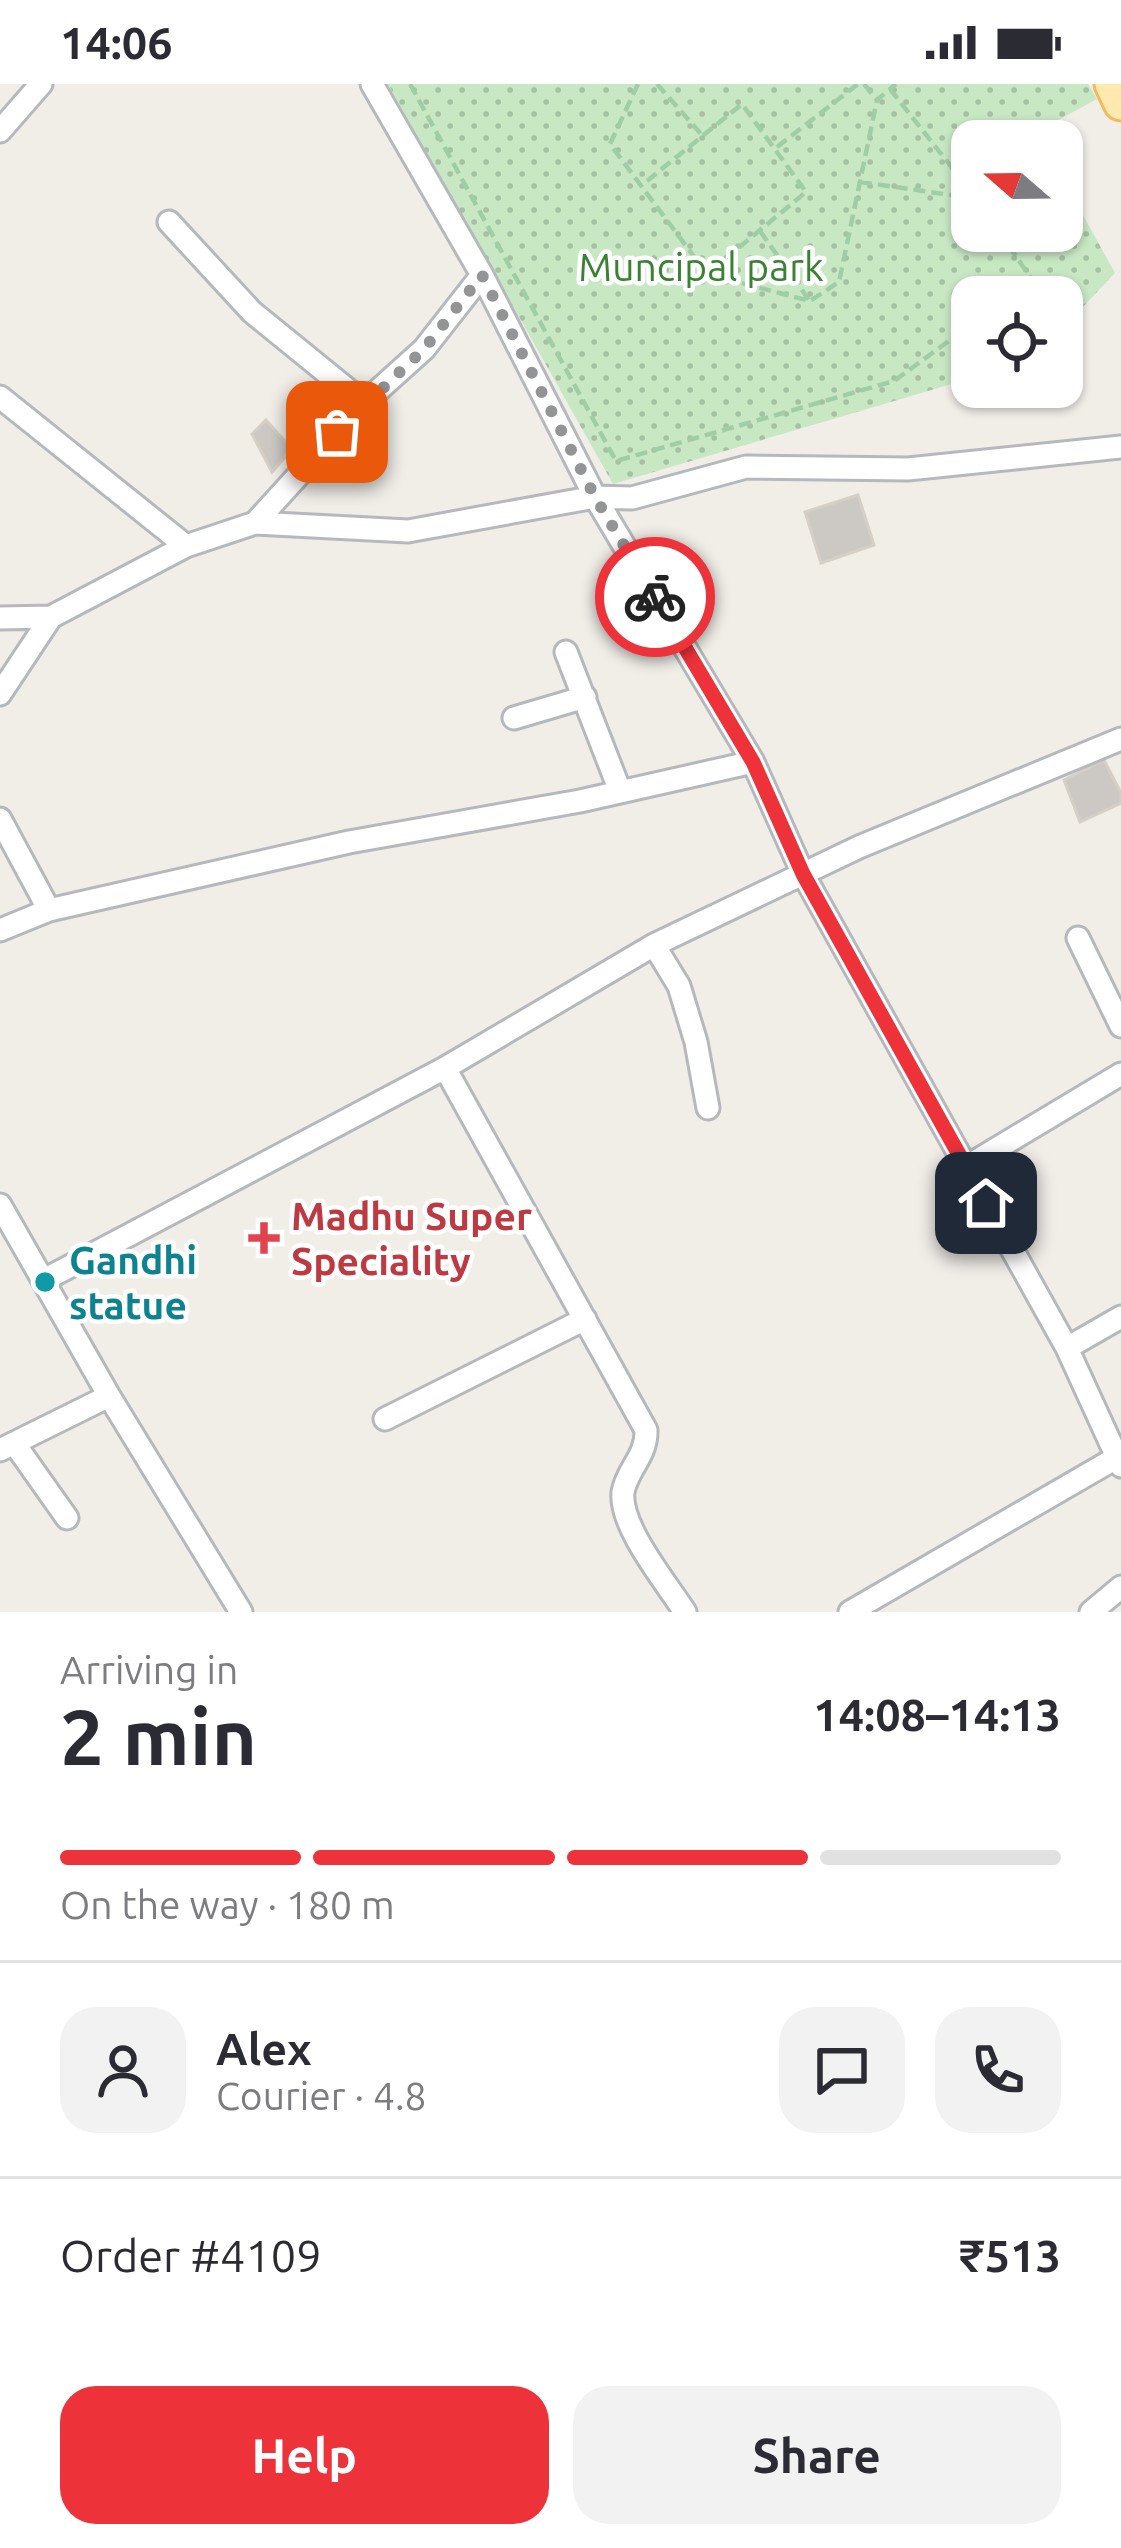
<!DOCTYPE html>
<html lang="en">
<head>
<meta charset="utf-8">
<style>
	body { margin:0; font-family:Ubuntu,sans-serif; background:#f2f2f3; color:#2b2b33; height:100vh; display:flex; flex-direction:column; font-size:45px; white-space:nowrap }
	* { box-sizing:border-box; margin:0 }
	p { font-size:39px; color:#7c7c81 }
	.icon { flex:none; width:66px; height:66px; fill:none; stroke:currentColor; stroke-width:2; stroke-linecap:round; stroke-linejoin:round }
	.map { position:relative; height:1528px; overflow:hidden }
	.sheet { display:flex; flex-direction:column; background:#fff; flex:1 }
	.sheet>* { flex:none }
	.needle { width:78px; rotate:290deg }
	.buttons { position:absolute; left:951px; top:36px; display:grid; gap:24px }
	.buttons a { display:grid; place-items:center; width:132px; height:132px; border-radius:24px; background:#fff; box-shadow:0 3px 9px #0004; font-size:60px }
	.pin { position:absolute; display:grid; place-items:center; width:102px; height:102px; color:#fff; margin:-51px; border-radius:24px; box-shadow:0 6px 18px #0006 }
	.courier { position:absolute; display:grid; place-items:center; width:120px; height:120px; margin:-60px; border:9px solid #ed3239; border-radius:50%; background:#fff; color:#222; box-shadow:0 3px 15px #0007 }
	.overview em { font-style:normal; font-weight:700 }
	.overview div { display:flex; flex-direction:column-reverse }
	.overview { display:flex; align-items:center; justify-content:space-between; height:204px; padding:0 60px }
	h1 { font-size:78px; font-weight:700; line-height:90px }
	.bar { display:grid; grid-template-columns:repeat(4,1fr); gap:18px 12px; align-content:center; height:144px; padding:0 60px }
	.bar i { height:15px; border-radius:9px; background:#e1e1e2 }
	.bar .on { background:#ed3239 }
	.bar p { grid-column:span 4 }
	.line { display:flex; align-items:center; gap:30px; padding:0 60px; border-top:3px solid #e1e1e2 }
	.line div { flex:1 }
	.round { display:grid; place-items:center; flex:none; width:126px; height:126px; border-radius:36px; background:#f2f2f3 }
	.primary-button { display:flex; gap:24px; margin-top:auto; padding:24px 60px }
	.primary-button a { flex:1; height:138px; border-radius:36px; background:#ed3239; color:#fff; font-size:48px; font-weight:700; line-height:138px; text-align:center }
	.primary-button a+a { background:#f2f2f3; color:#2b2b33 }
	.status { display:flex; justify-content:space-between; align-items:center; height:84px; padding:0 60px; background:#fff; direction:ltr }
	.status svg { height:33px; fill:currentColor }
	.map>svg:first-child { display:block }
</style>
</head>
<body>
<div class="status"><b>14:06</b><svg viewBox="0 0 49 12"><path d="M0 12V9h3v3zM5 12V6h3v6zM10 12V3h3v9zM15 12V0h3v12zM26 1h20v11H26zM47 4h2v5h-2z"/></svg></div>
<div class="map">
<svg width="1121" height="1528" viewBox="0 0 1121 1528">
	<defs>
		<pattern id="grass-dots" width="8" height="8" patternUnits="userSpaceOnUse" patternTransform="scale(3)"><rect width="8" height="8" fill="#c8e8c4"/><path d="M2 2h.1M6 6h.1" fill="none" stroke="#a6c0a3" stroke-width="1.8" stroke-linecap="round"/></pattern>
	</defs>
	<rect width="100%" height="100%" fill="#f1eee8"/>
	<!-- grass -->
	<path fill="url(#grass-dots)" d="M388,0H1088L1097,15L1038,47L1042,57H972V147H1062V93L1115,189L1062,245V213H972V294L613,400Z"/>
	<!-- building -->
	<path fill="#ccc9c5" stroke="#d6cfc5" stroke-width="3" d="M266,336L292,365L272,388L252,350Z
		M858,411L874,461L821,479L805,428Z
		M1104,676L1121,709V719L1080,738L1064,696Z"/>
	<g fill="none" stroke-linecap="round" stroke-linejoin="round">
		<!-- street casing -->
		<g stroke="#b5b8bc" stroke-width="27">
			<path id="street" d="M0,47L41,0
				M169,138L252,228L364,319
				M0,313L186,462
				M1121,363L908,385L746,383L632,414L595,413L753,678L803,790L1067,1264L1121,1382
				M255,439L408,447L595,413L482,191L372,0
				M0,534L51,533L186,462L255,439L364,319L424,265L482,191
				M566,568L620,707
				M0,610L51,533
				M514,634L585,613
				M0,735L49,826L349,758L580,717L753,678
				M0,846L49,826
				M1078,854L1121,942
				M654,861L679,902L696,958L708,1024
				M445,984L646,1346C647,1372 627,1385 623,1408C619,1442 667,1500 685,1528
				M966,1083L1121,990
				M0,1121L109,1312L241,1528
				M44,1196L445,984L654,861L859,763L1121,655
				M1067,1264L1121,1233
				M385,1335L585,1235
				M14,1359L67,1434
				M0,1366L109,1312
				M850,1528L1121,1371
				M1091,1528L1121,1503"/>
		</g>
		<!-- primary casing -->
		<g stroke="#f4b85d" stroke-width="39">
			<path id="primary" d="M1112,0L1121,19"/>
		</g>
		<!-- path -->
		<path stroke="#9ecda6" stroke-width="4.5" stroke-dasharray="12 6" stroke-linecap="butt" d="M410,0L616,377L894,297L972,240
			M638,0L610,60L707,190L806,108L742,20L642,101
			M657,0L701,50
			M864,0L877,16L896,0
			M890,5L972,109
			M777,63L858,0
			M860,98L972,114
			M760,147L809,216
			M999,147L1032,196L1009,213
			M707,190L810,217L839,198L877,16"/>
		<!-- street -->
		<use href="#street" stroke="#fff" stroke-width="21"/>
		<!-- primary -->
		<use href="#primary" stroke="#ffe9af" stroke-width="33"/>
	</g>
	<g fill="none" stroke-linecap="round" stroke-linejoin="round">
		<!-- done -->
		<path stroke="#929495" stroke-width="12" stroke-dasharray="0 21.6" d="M337,348L424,265L482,191L595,413L655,513"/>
		<!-- route -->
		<path stroke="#ed3239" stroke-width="15" d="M655,513L753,678L803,790L986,1119"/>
	</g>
	<!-- markers -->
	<path fill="#e0444e" stroke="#fff" stroke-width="4.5" d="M258 1136h12v12h12v12h-12v12h-12v-12h-12v-12h12z"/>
	<circle fill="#0f9aa8" stroke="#fff" stroke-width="4.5" cx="45" cy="1198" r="12"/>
	<g text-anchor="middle" stroke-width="9" stroke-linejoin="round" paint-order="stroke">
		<!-- park labels -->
		<g font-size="39" fill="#398232" stroke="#fff">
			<text x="701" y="197">Muncipal park</text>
		</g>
		<!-- health labels -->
		<g font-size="39" font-weight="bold" fill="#be3a42" stroke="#fff" text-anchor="start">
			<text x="291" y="1146">Madhu Super<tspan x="291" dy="45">Speciality</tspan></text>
		</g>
		<!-- culture labels -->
		<g font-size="39" font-weight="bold" fill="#0d838f" stroke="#fff" text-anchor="start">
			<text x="69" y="1190">Gandhi<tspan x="69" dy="45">statue</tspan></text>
		</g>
	</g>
</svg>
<div class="buttons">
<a><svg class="needle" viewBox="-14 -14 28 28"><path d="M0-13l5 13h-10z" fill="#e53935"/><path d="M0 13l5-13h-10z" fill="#7c7c81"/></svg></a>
<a><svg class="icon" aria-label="locate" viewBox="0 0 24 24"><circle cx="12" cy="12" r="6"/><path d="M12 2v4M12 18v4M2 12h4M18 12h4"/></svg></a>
</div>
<div class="pin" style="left:337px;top:348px;background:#ea580c"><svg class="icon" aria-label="bag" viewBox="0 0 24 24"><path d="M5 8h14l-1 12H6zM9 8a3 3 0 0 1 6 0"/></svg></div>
<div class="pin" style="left:986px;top:1119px;background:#1f2937"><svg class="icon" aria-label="home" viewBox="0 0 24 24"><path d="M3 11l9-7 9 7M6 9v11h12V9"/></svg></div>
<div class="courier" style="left:655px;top:513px"><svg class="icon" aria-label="bike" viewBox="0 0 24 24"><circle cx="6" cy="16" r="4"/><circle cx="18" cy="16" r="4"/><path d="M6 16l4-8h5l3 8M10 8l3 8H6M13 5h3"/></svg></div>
</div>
<section class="sheet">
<div class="overview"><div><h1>2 min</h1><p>Arriving in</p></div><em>14:08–14:13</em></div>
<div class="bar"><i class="on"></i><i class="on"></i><i class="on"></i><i></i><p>On the way · 180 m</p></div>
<div class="line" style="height:216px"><a class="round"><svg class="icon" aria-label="person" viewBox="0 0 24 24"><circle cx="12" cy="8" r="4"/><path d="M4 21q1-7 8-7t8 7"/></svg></a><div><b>Alex</b><p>Courier · 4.8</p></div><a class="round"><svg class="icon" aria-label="chat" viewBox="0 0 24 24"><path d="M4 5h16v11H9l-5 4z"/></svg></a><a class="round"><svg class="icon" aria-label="phone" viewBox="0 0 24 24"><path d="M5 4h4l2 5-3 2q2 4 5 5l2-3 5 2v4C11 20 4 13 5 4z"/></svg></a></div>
<div class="line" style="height:156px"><div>Order #4109</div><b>₹513</b></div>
<div class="primary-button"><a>Help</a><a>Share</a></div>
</section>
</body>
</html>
